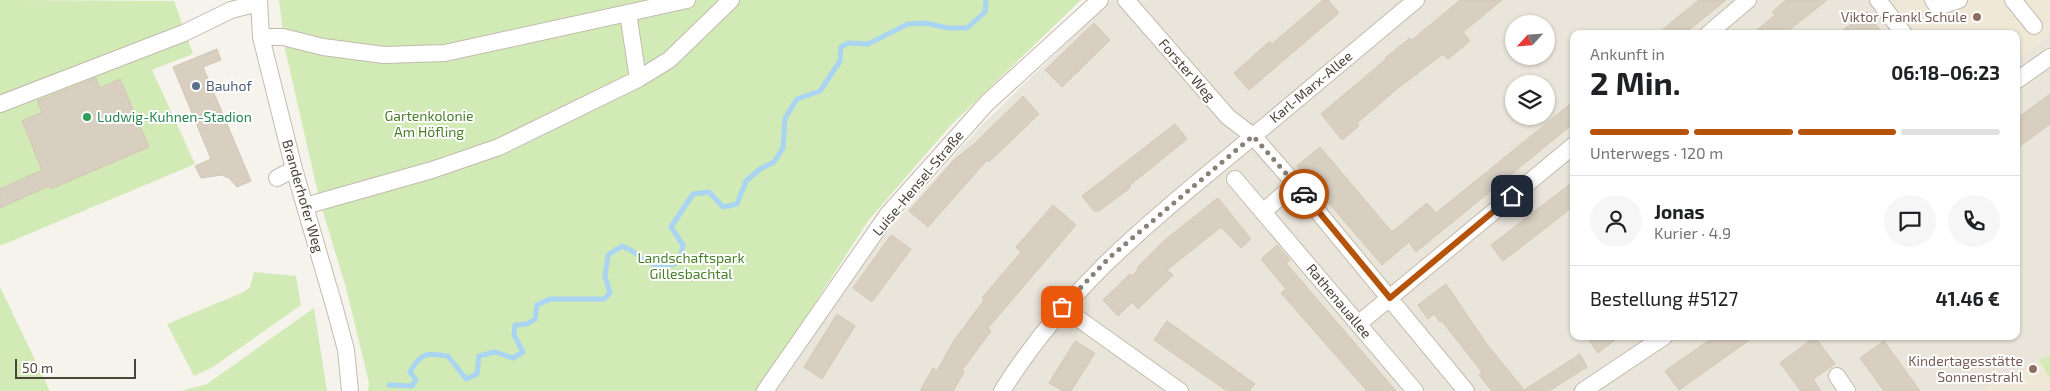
<!DOCTYPE html>
<html lang="de">
<head>
<meta charset="utf-8">
<style>
	body { margin:0; font-family:"Exo 2",sans-serif; background:#f6f6f6; color:#202124; height:100vh; display:flex; flex-direction:column; font-size:19px; white-space:nowrap }
	* { box-sizing:border-box; margin:0 }
	p { font-size:16px; color:#757577 }
	.icon { flex:none; width:28px; height:28px; fill:none; stroke:currentColor; stroke-width:2; stroke-linecap:round; stroke-linejoin:round }
	.map { position:relative; flex:1; overflow:hidden }
	.drawer { position:absolute; left:1570px; top:30px; width:450px; height:310px; display:flex; flex-direction:column; background:#fff; border-radius:10px; box-shadow:0 1px 4px #0004 }
	.drawer>* { flex:none }
	.needle { width:32px; rotate:244deg }
	.controls { position:absolute; left:1505px; top:15px; display:grid; gap:10px }
	.controls a { display:grid; place-items:center; width:50px; height:50px; border-radius:50%; background:#fff; box-shadow:0 1px 4px #0004; font-size:25px }
	.scale { position:absolute; left:15px; bottom:12px; width:121px; box-sizing:border-box; padding-left:5px; border:2px solid #4b4439; border-top:0; font-size:14px; line-height:18px; white-space:nowrap; color:#4b4439; -webkit-text-stroke:4px #fff; paint-order:stroke }
	.pin { position:absolute; display:grid; place-items:center; width:42px; height:42px; color:#fff; margin:-21px; border-radius:10px; box-shadow:0 2px 8px #0006 }
	.courier { position:absolute; display:grid; place-items:center; width:50px; height:50px; margin:-25px; border:4px solid #b45309; border-radius:50%; background:#fff; color:#222; box-shadow:0 1px 6px #0007 }
	.headline em { font-style:normal; font-weight:700 }
	.headline div { display:flex; flex-direction:column-reverse }
	.headline { display:flex; align-items:center; justify-content:space-between; height:85px; padding:0 20px }
	h1 { font-size:32px; font-weight:700; line-height:38px }
	.bar { display:grid; grid-template-columns:repeat(4,1fr); gap:8px 5px; align-content:center; height:60px; padding:0 20px }
	.bar i { height:6px; border-radius:4px; background:#e0e0e0 }
	.bar .selected { background:#b45309 }
	.bar p { grid-column:span 4 }
	.line { display:flex; align-items:center; gap:12px; padding:0 20px; border-top:1px solid #e0e0e0 }
	.line div { flex:1 }
	.round { display:grid; place-items:center; flex:none; width:52px; height:52px; border-radius:26px; background:#f6f6f6 }
	.map>svg:first-child { display:block }
</style>
</head>
<body>
<div class="map">
<svg width="2050" height="391" viewBox="0 0 2050 391">
	<rect width="100%" height="100%" fill="#f6f3ec"/>
	<!-- residential -->
	<path fill="#eae5da" fill-rule="evenodd" d="M1111,0H2050V355L1979,391H776L883,236L979,128ZM1514,24H1546V56H1514ZM1574,34H2016V336H1574ZM1514,84H1546V116H1514Z"/>
	<!-- education -->
	<path fill="#efe8d6" d="M1891,0H2050V35L2016,61V34H1919Z
		M2050,355V391H1979L2039,360Z"/>
	<!-- green -->
	<path fill="#d2eab5" d="M0,0L174,1L193,54L152,70L195,164L0,246Z
		M279,0H1081L951,125L868,221L758,391H368L369,383L346,288L320,202L285,49Z
		M254,272L296,276L301,305L213,367L194,376L167,324L244,292L250,287Z
		M0,287L50,391H0Z
		M314,308L327,391H181L207,384Z
		M2050,355V379L2039,360Z"/>
	<g fill="none" stroke-linecap="round" stroke-linejoin="round">
		<!-- stream -->
		<path stroke="#a9d4f2" stroke-width="5" d="M389,385L412,386L416,380L410,372C421,352 427,353 448,356L466,379L477,374L479,356L495,352L513,358L523,352L514,335L515,325L527,324L535,319L537,305L550,299H604L610,293L605,276L608,255L622,246C648,256 640,269 675,264L681,256L683,245L671,227L693,194L709,192L723,207L737,204L746,181L760,169L774,162L783,148L785,118L797,99L820,91L840,61L841,47L848,43L868,44L908,24L925,23L948,28H967L985,12L986,0"/>
	</g>
	<!-- building -->
	<path fill="#d8cfc1" stroke="#d3c7b4" d="M1323,0H1328L1339,13L1249,90L1234,73L1270,41L1272,44Z
		M1460,0H1502L1463,32L1470,41L1448,59L1443,54L1397,89L1357,123L1359,126L1342,140L1321,114L1386,59L1385,58L1410,38L1412,40Z
		M1699,0H1726L1684,34H1657Z
		M1786,0H1827L1784,34H1752L1775,15L1772,12Z
		M1867,12L1883,34H1838Z
		M1094,23L1110,40L1062,87L1045,70Z
		M217,49L221,60L203,67L251,181L237,187L229,178L222,175L201,178L195,166L211,159L173,67Z
		M96,78L100,88L120,79L149,147L51,189L49,186L0,208V189L42,170L22,121L42,112L37,101Z
		M2050,94V124L2016,149V119Z
		M1023,96L1039,114L989,162L987,160L928,227L909,211L954,160L973,145Z
		M1574,101V123L1416,252L1409,242L1382,265L1297,166L1320,147L1392,232L1427,203L1436,213Z
		M1175,124L1187,139L1129,186L1130,188L1099,211H1094L1082,196Z
		M1574,181V206L1503,261L1491,245Z
		M1218,198L1251,239L1241,248L1221,227L1167,270L1173,275L1138,309L1132,302L1118,316L1103,300L1130,274L1132,276L1138,270L1137,268L1166,239Z
		M1053,205L1076,225L988,328L991,331L962,370L964,372L953,391H920L933,368L937,371L953,342L984,300L982,298L1021,252L1016,247Z
		M891,235L911,249L872,302L853,288Z
		M1277,245L1290,260L1286,263L1396,391H1367L1281,293L1286,289L1261,259Z
		M1446,284L1486,343L1524,390L1580,354L1587,367L1549,391H1492L1479,375L1482,372L1441,320L1440,322L1434,314L1428,319L1418,305Z
		M837,314L855,326L822,379L804,367Z
		M1167,321L1255,384L1249,391H1227L1154,340Z
		M1586,336H1620L1598,353Z
		M1715,336H1755L1679,390L1665,371Z
		M1815,337L1835,364L1813,379L1821,391H1801L1780,363Z
		M1075,341L1095,353L1071,391H1063L1049,383Z
		M1884,341L1920,391H1884L1860,358Z"/>
	<g fill="none" stroke-linecap="round" stroke-linejoin="round">
		<!-- minor casing -->
		<g stroke="#c2bbae" stroke-width="18">
			<path id="minor" d="M259,0L261,37L294,169L335,309L346,350L350,391
				M1126,0L1228,117L1253,136L1295,184L1466,391
				M1878,0L1904,34
				M1933,0L1938,7L1959,0
				M2013,0L2034,26
				M628,13L638,79
				M1708,34L1748,0
				M261,37H283L323,47L384,55L445,53L687,0
				M2016,81L2050,57
				M0,104L184,33L231,10L259,3
				M277,178L294,169
				M1235,179L1415,391
				M305,206L432,170L499,147L638,79L669,60L731,0
				M1263,212L1295,184
				M1062,307L1180,391
				M1358,324L1574,145
				M1837,376L1847,391
				M765,391L888,214L987,103L1100,0
				M1002,391C1062,295 1140,229 1227,158C1290,105 1353,53 1416,0
				M1583,391L1665,336"/>
		</g>
		<!-- minor -->
		<use href="#minor" stroke="#fff" stroke-width="16"/>
	</g>
	<g fill="none" stroke-linecap="round" stroke-linejoin="round">
		<!-- done -->
		<path stroke="#878178" stroke-width="5" stroke-dasharray="0 9" d="M1062,307L1110,257L1253,136L1304,194"/>
		<!-- route -->
		<path stroke="#b45309" stroke-width="6" d="M1304,194L1390,298L1512,196"/>
	</g>
	<!-- markers -->
	<g fill="#8d6e63" stroke="#fff" stroke-width="2">
		<circle cx="1977" cy="17" r="5"/>
		<circle cx="2033" cy="369" r="5"/>
	</g>
	<circle fill="#5c6f8a" stroke="#fff" stroke-width="2" cx="196" cy="86" r="5"/>
	<circle fill="#2e9e5b" stroke="#fff" stroke-width="2" cx="87" cy="117" r="5"/>
	<g text-anchor="middle" stroke-width="4" stroke-linejoin="round" paint-order="stroke">
		<!-- education labels -->
		<g font-size="14" fill="#785e54" stroke="#fff" text-anchor="end">
			<text x="1967" y="22">Viktor Frankl Schule</text>
			<text x="2023" y="366">Kindertagesstätte<tspan x="2023" dy="16">Sonnenstrahl</tspan></text>
		</g>
		<!-- street labels -->
		<g font-size="14" fill="#4b4439" stroke="#fff">
			<text transform="translate(1187 70) rotate(49)" y="5">Forster Weg</text>
			<text transform="translate(1311 87) rotate(-40)" y="5">Karl-Marx-Allee</text>
			<text transform="translate(918 183) rotate(-50)" y="5">Luise-Hensel-Straße</text>
			<text transform="translate(303 196) rotate(74)" y="5">Branderhofer Weg</text>
			<text transform="translate(1339 301) rotate(50)" y="5">Rathenauallee</text>
		</g>
		<!-- service labels -->
		<g font-size="14" fill="#4e5e75" stroke="#fff" text-anchor="start">
			<text x="206" y="91">Bauhof</text>
		</g>
		<!-- park labels -->
		<g font-size="14" fill="#4a7f2a" stroke="#fff">
			<text x="429" y="121">Gartenkolonie<tspan x="429" dy="16">Am Höfling</tspan></text>
			<text x="691" y="263">Landschaftspark<tspan x="691" dy="16">Gillesbachtal</tspan></text>
		</g>
		<!-- leisure labels -->
		<g font-size="14" fill="#27864d" stroke="#fff" text-anchor="start">
			<text x="97" y="122">Ludwig-Kuhnen-Stadion</text>
		</g>
	</g>
</svg>
<div class="controls">
<a><svg class="needle" viewBox="-14 -14 28 28"><path d="M0-13l5 13h-10z" fill="#e53935"/><path d="M0 13l5-13h-10z" fill="#757577"/></svg></a>
<a><svg class="icon" aria-label="layers" viewBox="0 0 24 24"><path d="M12 4l9 5-9 5-9-5zM3 14l9 5 9-5"/></svg></a>
</div>
<div class="scale">50 m</div>
<div class="pin" style="left:1062px;top:307px;background:#ea580c"><svg class="icon" aria-label="bag" viewBox="0 0 24 24"><path d="M5 8h14l-1 12H6zM9 8a3 3 0 0 1 6 0"/></svg></div>
<div class="pin" style="left:1512px;top:196px;background:#1f2937"><svg class="icon" aria-label="home" viewBox="0 0 24 24"><path d="M3 11l9-7 9 7M6 9v11h12V9"/></svg></div>
<div class="courier" style="left:1304px;top:194px"><svg class="icon" aria-label="car" viewBox="0 0 24 24"><path d="M5 17H2v-5l4-1 3-4h7l3 4 3 1v5h-3M9 17h6M6 11h13"/><circle cx="7" cy="17" r="2"/><circle cx="17" cy="17" r="2"/></svg></div>
<section class="drawer">
<div class="headline"><div><h1>2 Min.</h1><p>Ankunft in</p></div><em>06:18–06:23</em></div>
<div class="bar"><i class="selected"></i><i class="selected"></i><i class="selected"></i><i></i><p>Unterwegs · 120 m</p></div>
<div class="line" style="height:90px"><a class="round"><svg class="icon" aria-label="person" viewBox="0 0 24 24"><circle cx="12" cy="8" r="4"/><path d="M4 21q1-7 8-7t8 7"/></svg></a><div><b>Jonas</b><p>Kurier · 4.9</p></div><a class="round"><svg class="icon" aria-label="chat" viewBox="0 0 24 24"><path d="M4 5h16v11H9l-5 4z"/></svg></a><a class="round"><svg class="icon" aria-label="phone" viewBox="0 0 24 24"><path d="M5 4h4l2 5-3 2q2 4 5 5l2-3 5 2v4C11 20 4 13 5 4z"/></svg></a></div>
<div class="line" style="height:65px"><div>Bestellung #5127</div><b>41.46 €</b></div>
</section>
</div>
</body>
</html>
